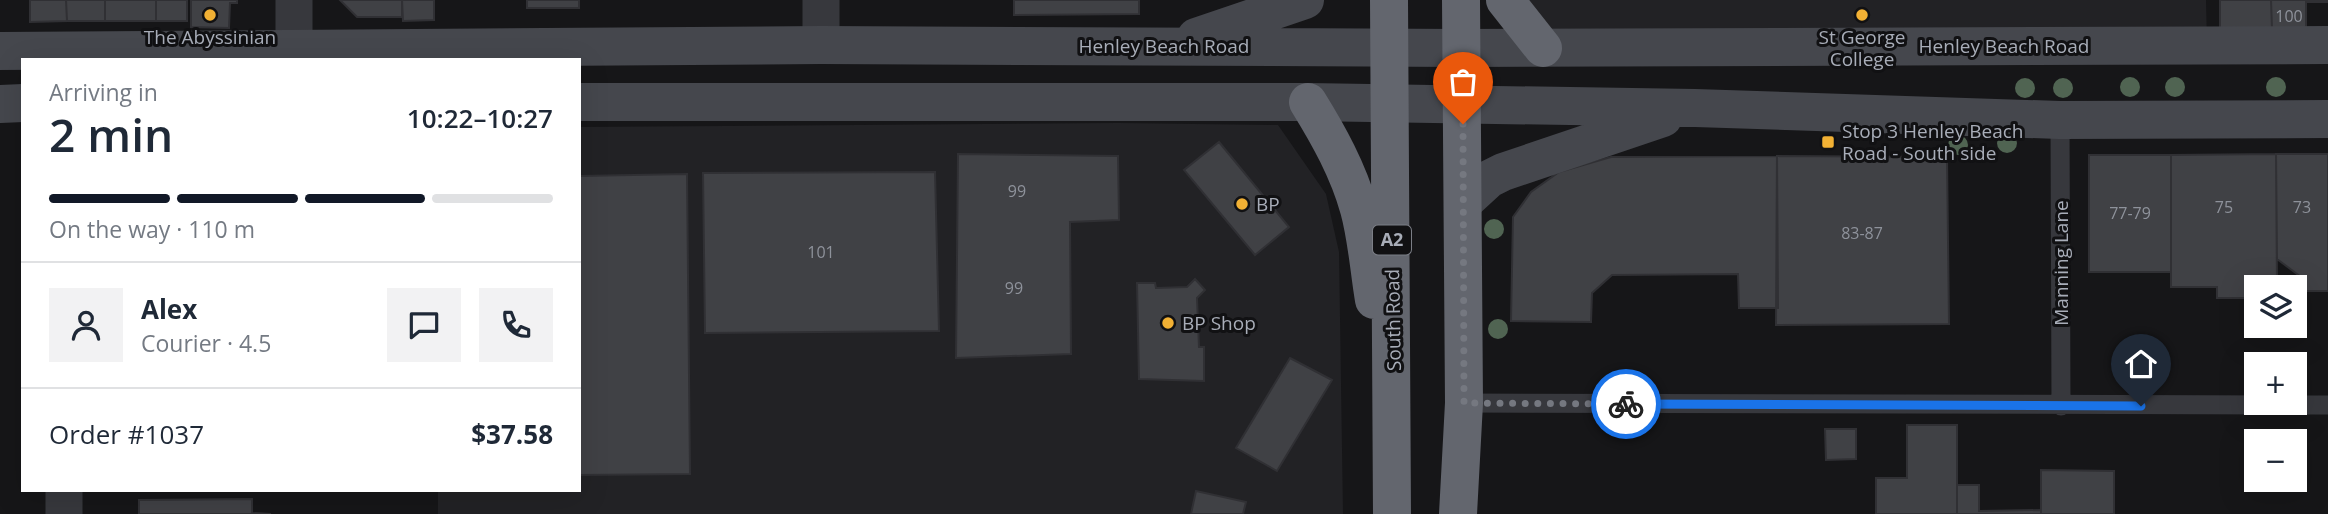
<!DOCTYPE html>
<html lang="en">
<head>
<meta charset="utf-8">
<style>
	body { margin:0; font-family:"Open Sans",sans-serif; background:#f2f2f3; color:#1f2937; height:100vh; display:flex; flex-direction:column; font-size:26px; white-space:nowrap }
	* { box-sizing:border-box; margin:0 }
	p { font-size:23px; color:#747a83 }
	.icon { flex:none; width:38px; height:38px; fill:none; stroke:currentColor; stroke-width:2; stroke-linecap:round; stroke-linejoin:round }
	.map { position:relative; flex:1; overflow:hidden }
	.panel { position:absolute; left:21px; top:58px; width:560px; height:434px; display:flex; flex-direction:column; background:#fff; border-radius:0px; box-shadow:0 7px 28px #0002 }
	.panel>* { flex:none }
	.tools { position:absolute; left:2244px; top:275px; display:grid; gap:14px }
	.tools a { display:grid; place-items:center; width:63px; height:63px; border-radius:0px; background:#fff; box-shadow:0 7px 28px #0002; font-size:35px }
	.pin { position:absolute; display:grid; place-items:center; width:60px; height:60px; color:#fff; margin:-72px -30px; border-radius:50% 50% 50% 0; rotate:-45deg; box-shadow:0 0 7px #0007 }
	.pin .icon { rotate:45deg }
	.courier { position:absolute; display:grid; place-items:center; width:70px; height:70px; margin:-35px; border:5px solid #1a73e8; border-radius:50%; background:#fff; color:#222; box-shadow:0 2px 9px #0007 }
	.headline em { font-style:normal; font-weight:600 }
	.headline div { display:flex; flex-direction:column-reverse }
	.headline { display:flex; align-items:center; justify-content:space-between; height:119px; padding:0 28px }
	h1 { font-size:46px; font-weight:600; line-height:52px }
	.bar { display:grid; grid-template-columns:repeat(4,1fr); gap:10px 7px; align-content:center; height:84px; padding:0 28px }
	.bar i { height:9px; border-radius:5px; background:#e0e1e3 }
	.bar .on { background:#111827 }
	.bar p { grid-column:span 4 }
	.line { display:flex; align-items:center; gap:18px; padding:0 28px; border-top:2px solid #e0e1e3 }
	.line div { flex:1 }
	.round { display:grid; place-items:center; flex:none; width:74px; height:74px; border-radius:0px; background:#f2f2f3 }
	.map>svg:first-child { display:block }
</style>
</head>
<body>
<div class="map">
<svg width="2328" height="514" viewBox="0 0 2328 514">
	<rect width="100%" height="100%" fill="#161618"/>
	<!-- built -->
	<path fill="#222225" d="M1505,0H2206L2207,45L1543,48Z
		M1118,123L1278,125L1326,194L1339,252L1343,514H438V490H579V127Z"/>
	<!-- building -->
	<path fill="#404145" stroke="#303034" stroke-width="2" d="M30,0H66L67,21L30,22Z
		M66,0H105V21H67Z
		M105,0H156V21H105Z
		M156,0H187V21H156Z
		M191,0H237V3H230L229,28L191,27Z
		M340,0H402V17H357Z
		M402,0H434V20L403,21Z
		M527,0H579V8H527Z
		M1014,0H1139V14L1014,15Z
		M2220,0H2271L2272,29L2220,30Z
		M2271,0H2306V29H2272Z
		M2306,0H2328V2H2306Z
		M1219,142L1289,227L1255,255L1184,170Z
		M958,154L1118,156L1119,220L1070,222L1071,354L956,358Z
		M2276,154L2277,287H2256V298H2217V287H2171V155Z
		M2276,154H2328V291H2301V277L2277,259Z
		M2089,155H2171V272H2089Z
		M1777,156L1947,157L1949,324L1776,325Z
		M1777,156L1778,308H1739L1738,274L1612,275L1592,293L1591,322L1511,321L1513,217L1531,192L1559,172L1611,157Z
		M935,172L939,331L705,333L703,173Z
		M687,174L690,474L579,475V176Z
		M1195,279L1205,290L1197,298L1199,347H1204V381L1139,379L1137,283H1155L1156,288L1187,287Z
		M1290,358L1332,380L1277,471L1236,448Z
		M1907,425H1957V514H1876V478H1907Z
		M1825,429H1856V459L1826,460Z
		M2041,470L2114,471V514H2041Z
		M1957,485H1979V511L2041,510V514H1957Z
		M1196,491L1246,502L1243,514H1191Z
		M252,499V513L271,514H139V500Z"/>
	<g fill="none" stroke-linecap="round" stroke-linejoin="round">
		<!-- lane -->
		<path stroke="#37383d" stroke-width="19" d="M2060,120L2061,406
			M1464,403L2328,405"/>
		<!-- street -->
		<path stroke="#37383d" stroke-width="37" d="M294,0V49
			M821,0V45
			M64,490V514"/>
		<!-- secondary -->
		<path stroke="#45474d" stroke-width="38" d="M1196,37L1305,0
			M0,51L821,45L1461,48L2328,45
			M579,102H1308L1695,108L2060,120L2328,119
			M0,104L23,103
			M1464,202L1489,179L1503,172L1663,118"/>
		<!-- highway -->
		<path stroke="#63666e" stroke-width="38" d="M1389,0L1392,514
			M1505,0L1543,48
			M1308,102C1329,136 1348,170 1359,209C1367,238 1369,270 1374,300
			M1458,514L1464,403L1461,0"/>
	</g>
	<!-- trees -->
	<g fill="#506452">
		<circle cx="2130" cy="87" r="10"/>
		<circle cx="2175" cy="87" r="10"/>
		<circle cx="2276" cy="87" r="10"/>
		<circle cx="2025" cy="88" r="10"/>
		<circle cx="2063" cy="88" r="10"/>
		<circle cx="2007" cy="143" r="10"/>
		<circle cx="1958" cy="145" r="10"/>
		<circle cx="1494" cy="229" r="10"/>
		<circle cx="1498" cy="329" r="10"/>
	</g>
	<g fill="none" stroke-linecap="round" stroke-linejoin="round">
		<!-- done -->
		<path stroke="#757880" stroke-width="7" stroke-dasharray="0 12.6" d="M1463,124L1464,403L1626,404"/>
		<!-- route -->
		<path stroke="#1a73e8" stroke-width="9" d="M1626,404L2141,406"/>
	</g>
	<!-- markers -->
	<g fill="#f2b134" stroke="#111113" stroke-width="2.5">
		<circle cx="210" cy="15" r="7"/>
		<circle cx="1862" cy="15" r="7"/>
		<rect x="1821" y="135" width="14" height="14" rx="3.5"/>
		<circle cx="1242" cy="204" r="7"/>
		<circle cx="1168" cy="323" r="7"/>
	</g>
	<g text-anchor="middle" stroke-width="6" stroke-linejoin="round" paint-order="stroke">
		<!-- number labels -->
		<g font-size="16" fill="#8e929b">
			<text x="2289" y="22">100</text>
			<text x="1017" y="197">99</text>
			<text x="2224" y="213">75</text>
			<text x="2302" y="213">73</text>
			<text x="2130" y="219">77-79</text>
			<text x="1862" y="239">83-87</text>
			<text x="821" y="258">101</text>
			<text x="1014" y="294">99</text>
		</g>
		<!-- shield labels -->
		<rect fill="#111113" stroke="#7b7e86" stroke-width="2" x="1373" y="225.5" width="38" height="29" rx="5"/>
		<g font-size="18" font-weight="bold" fill="#a8adb8">
			<text x="1392" y="246">A2</text>
		</g>
		<!-- poi labels -->
		<g font-size="19" fill="#a8adb8" stroke="#111113" text-anchor="start">
			<text x="210" y="44" text-anchor="middle">The Abyssinian</text>
			<text x="1862" y="44" text-anchor="middle">St George<tspan x="1862" dy="22">College</tspan></text>
			<text x="1842" y="138">Stop 3 Henley Beach<tspan x="1842" dy="22">Road - South side</tspan></text>
			<text x="1256" y="211">BP</text>
			<text x="1182" y="330">BP Shop</text>
		</g>
		<!-- street labels -->
		<g font-size="19" fill="#a8adb8" stroke="#111113">
			<text x="1164" y="53">Henley Beach Road</text>
			<text x="2004" y="53">Henley Beach Road</text>
			<text transform="translate(2061 263) rotate(-90)" y="7">Manning Lane</text>
			<text transform="translate(1393 320) rotate(-91)" y="7">South Road</text>
		</g>
	</g>
</svg>
<div class="tools">
<a><svg class="icon" aria-label="layers" viewBox="0 0 24 24"><path d="M12 4l9 5-9 5-9-5zM3 14l9 5 9-5"/></svg></a>
<a>+</a>
<a>−</a>
</div>
<div class="pin" style="left:1463px;top:124px;background:#ea580c"><svg class="icon" aria-label="bag" viewBox="0 0 24 24"><path d="M5 8h14l-1 12H6zM9 8a3 3 0 0 1 6 0"/></svg></div>
<div class="pin" style="left:2141px;top:406px;background:#1f2937"><svg class="icon" aria-label="home" viewBox="0 0 24 24"><path d="M3 11l9-7 9 7M6 9v11h12V9"/></svg></div>
<div class="courier" style="left:1626px;top:404px"><svg class="icon" aria-label="bike" viewBox="0 0 24 24"><circle cx="6" cy="16" r="4"/><circle cx="18" cy="16" r="4"/><path d="M6 16l4-8h5l3 8M10 8l3 8H6M13 5h3"/></svg></div>
<section class="panel">
<div class="headline"><div><h1>2 min</h1><p>Arriving in</p></div><em>10:22–10:27</em></div>
<div class="bar"><i class="on"></i><i class="on"></i><i class="on"></i><i></i><p>On the way · 110 m</p></div>
<div class="line" style="height:126px"><a class="round"><svg class="icon" aria-label="person" viewBox="0 0 24 24"><circle cx="12" cy="8" r="4"/><path d="M4 21q1-7 8-7t8 7"/></svg></a><div><b>Alex</b><p>Courier · 4.5</p></div><a class="round"><svg class="icon" aria-label="chat" viewBox="0 0 24 24"><path d="M4 5h16v11H9l-5 4z"/></svg></a><a class="round"><svg class="icon" aria-label="phone" viewBox="0 0 24 24"><path d="M5 4h4l2 5-3 2q2 4 5 5l2-3 5 2v4C11 20 4 13 5 4z"/></svg></a></div>
<div class="line" style="height:91px"><div>Order #1037</div><b>$37.58</b></div>
</section>
</div>
</body>
</html>
